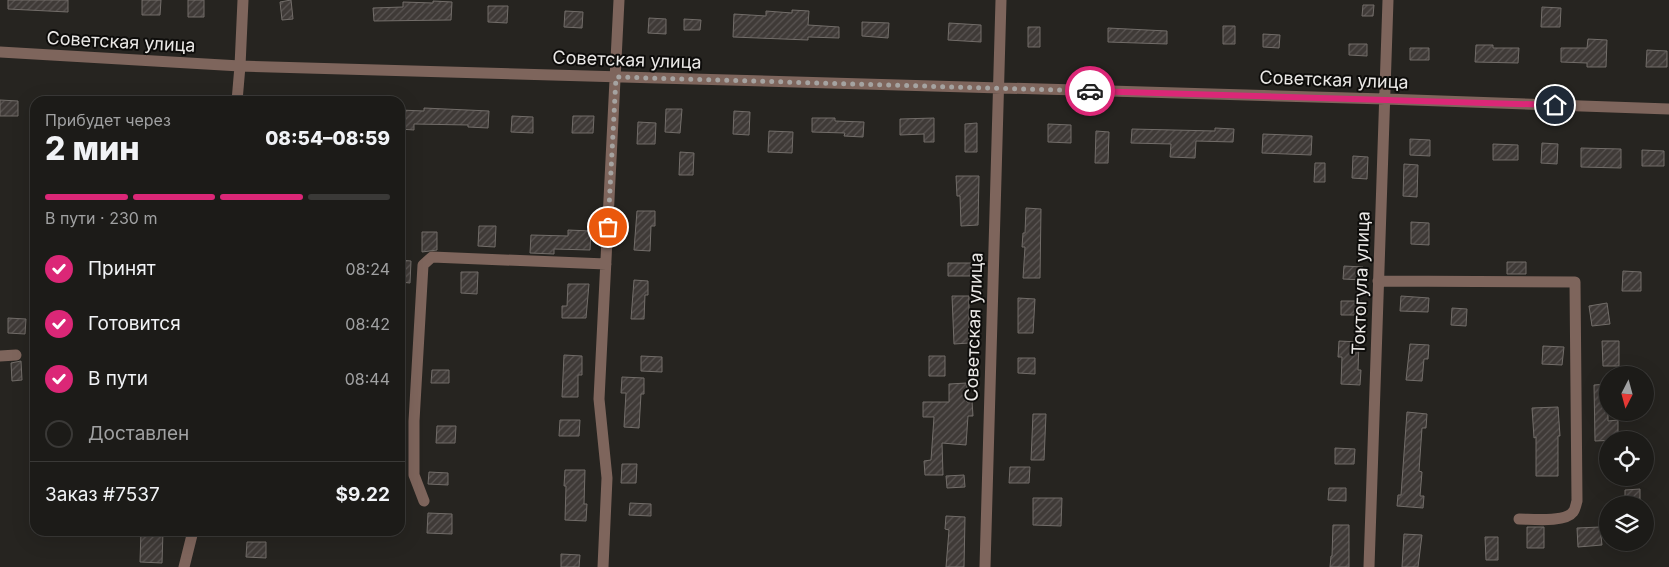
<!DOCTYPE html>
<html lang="ru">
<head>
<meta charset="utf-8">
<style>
	body { margin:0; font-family:Inter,sans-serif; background:#292825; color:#f1f3f6; height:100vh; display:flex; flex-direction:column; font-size:19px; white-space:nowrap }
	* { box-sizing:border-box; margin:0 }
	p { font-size:16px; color:#a0a1a2 }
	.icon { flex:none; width:28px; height:28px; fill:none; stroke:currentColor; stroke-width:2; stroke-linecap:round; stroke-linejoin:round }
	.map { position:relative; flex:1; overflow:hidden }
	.drawer { position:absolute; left:30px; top:96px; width:375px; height:440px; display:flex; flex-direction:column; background:#1c1b18; border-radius:15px; box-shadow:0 5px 20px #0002,0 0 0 1px #3a3937 }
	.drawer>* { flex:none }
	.needle { width:32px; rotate:186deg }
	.controls { position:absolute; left:1599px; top:366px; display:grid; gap:10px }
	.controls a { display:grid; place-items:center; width:55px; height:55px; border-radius:50%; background:#1c1b18; box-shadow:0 5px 20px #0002,0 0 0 1px #3a3937; font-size:25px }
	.pin { position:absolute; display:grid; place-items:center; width:42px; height:42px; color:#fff; margin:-21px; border:2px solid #fff; border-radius:50%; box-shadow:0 1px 5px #0007 }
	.courier { position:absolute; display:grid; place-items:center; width:50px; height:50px; margin:-25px; border:4px solid #db2777; border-radius:50%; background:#fff; color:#222; box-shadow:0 1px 6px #0007 }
	.head em { font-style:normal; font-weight:800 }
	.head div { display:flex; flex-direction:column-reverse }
	.head { display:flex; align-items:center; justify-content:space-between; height:85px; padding:0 15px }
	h1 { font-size:32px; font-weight:800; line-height:38px }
	.bar { display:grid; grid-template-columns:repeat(4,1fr); gap:8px 5px; align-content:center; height:60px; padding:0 15px }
	.bar i { height:6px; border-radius:4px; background:#3a3937 }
	.bar .selected { background:#db2777 }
	.bar p { grid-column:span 4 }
	.line { display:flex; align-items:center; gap:12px; padding:0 15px; border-top:1px solid #3a3937 }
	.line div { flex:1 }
	ol { padding:0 15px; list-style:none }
	li { display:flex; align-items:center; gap:15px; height:55px }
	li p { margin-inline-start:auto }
	li .icon { padding:5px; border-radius:50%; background:#db2777; color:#fff; stroke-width:4 }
	li:last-child { color:#a0a1a2 }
	li i { width:28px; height:28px; border:2px solid #3a3937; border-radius:50% }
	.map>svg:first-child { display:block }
</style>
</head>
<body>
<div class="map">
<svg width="1669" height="567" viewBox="0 0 1669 567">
	<defs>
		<pattern id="building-hatch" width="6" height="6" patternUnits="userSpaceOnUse" patternTransform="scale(1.25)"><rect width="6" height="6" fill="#3f3a37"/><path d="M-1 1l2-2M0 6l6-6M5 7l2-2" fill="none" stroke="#5b5654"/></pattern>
	</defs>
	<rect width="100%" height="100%" fill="#262420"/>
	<!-- building -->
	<path fill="url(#building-hatch)" stroke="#726d69" d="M8,0H68V12L8,9Z
		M142,0H161L160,15H142Z
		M188,0H204V17H188Z
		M291,0L293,19L282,20L280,2Z
		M433,1L452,2L451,20L374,21L373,8L403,7V2L433,3Z
		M1363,5H1374L1373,16H1362Z
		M488,6H508L507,23L488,22Z
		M1542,7L1561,8L1560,27H1541Z
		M792,10L809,11L808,25L839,27V38L808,37V40L733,37L734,14L766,16V11L792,13Z
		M565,11L583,12L582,28L564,27Z
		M649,18L666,19V34L648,33Z
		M684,19L701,20L700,30H684Z
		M862,22L889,23L888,38L862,36Z
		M949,23L981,25V42L948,40Z
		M1223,26H1235V44H1223Z
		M1028,27H1040V47H1028Z
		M1108,28L1167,31V44L1108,42Z
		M1263,34L1280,35L1279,48L1263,47Z
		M1588,39L1607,40L1606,67H1587V63L1561,62V48H1587Z
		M1349,44H1367V56L1349,55Z
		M1476,45H1493V48H1519L1518,63L1475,62Z
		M1410,48H1429V60H1410Z
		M1647,50L1667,51V67H1646Z
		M0,100L18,101V116H0Z
		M424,108L489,111L488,128L468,127V125L414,124V130L400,129V110L424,111Z
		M666,109H682L680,133L665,132Z
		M734,111L750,112L749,135L733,134Z
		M512,116L533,117V133L511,132Z
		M573,116H594L593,133H572Z
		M812,118H835V121L864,122L863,137L844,136L845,133L812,132Z
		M934,118V142H924V134L900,135V119Z
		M638,122L656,123L655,144H637Z
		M977,123V152H965V124Z
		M1048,124L1071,125V143L1048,142Z
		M1215,128L1234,129L1233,142L1196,141L1195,158L1170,157L1171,144L1131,143L1132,129L1215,131Z
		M769,131L793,132L792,153L768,152Z
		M1096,131L1109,132L1108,163H1095Z
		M1263,134L1312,136L1311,155L1262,153Z
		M1410,139L1430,140V156L1410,155Z
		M1542,143L1558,144L1557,164L1541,163Z
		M1493,144L1518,145V160H1493Z
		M1581,148L1621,149V168L1581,167Z
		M1642,150L1664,151V166H1642Z
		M680,152L694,153L693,175H679Z
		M1353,156L1368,157L1367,179L1352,178Z
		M1315,163H1325V182H1314Z
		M1404,164L1418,165L1417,197L1403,196Z
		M956,176H979L978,225L961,226L960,196H957Z
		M1026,208L1041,209L1040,278H1023L1025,247H1022L1023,233H1025Z
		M637,211H655V226H651L650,251L634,250Z
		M1411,222L1429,223V245L1411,244Z
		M479,226H496L495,247L478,246Z
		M568,230L591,231L590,250L554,249V254L530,253L531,235L568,236Z
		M422,232H437V250L422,252Z
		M400,260L411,261L410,283L400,282Z
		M1507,262H1526V274H1507Z
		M948,263H971V276H948Z
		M1344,266L1363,267V280L1343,279Z
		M1623,271L1641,272V291H1622Z
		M461,272H478L477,294L461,293Z
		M634,280L648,281V295H645L644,319H631Z
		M568,284H589L586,318H562V306H567Z
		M952,296H969V343L954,344Z
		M1401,296L1429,298L1428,312L1400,311Z
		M1018,298L1035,299L1033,333H1018Z
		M1341,301H1362V315H1341Z
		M1607,303L1610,324L1592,326L1589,306Z
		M1452,308L1467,309L1466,326L1451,325Z
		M8,318L26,319L25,334L8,333Z
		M1339,341L1359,342L1358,370H1361L1360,385L1341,384L1342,357H1338Z
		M1602,341H1619V366H1603Z
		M1410,344L1429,345L1428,359H1424L1422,381L1406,380Z
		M1543,346L1564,347L1562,365L1542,364Z
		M564,355L582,356V375H578V397H562Z
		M641,356L662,357V372L641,371Z
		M929,356H945V376H929Z
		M1018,358H1035V374L1018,373Z
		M21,361L22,380L12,381L11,363Z
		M432,370H449V383H431Z
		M622,377L644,378V394H641L639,428L624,427L626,393H621Z
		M967,383V402L972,401L973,416H968L966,445L942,443L943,475H925L924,461L931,460L934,417H923V402H949V384Z
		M1608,384V421L1618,420V440L1595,441L1594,385Z
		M1558,407L1560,436H1558V476H1536V437L1534,438L1532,408Z
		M1407,412L1427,414L1426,428H1422L1419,471L1422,472L1420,496H1424L1423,508L1397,506L1398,495H1401Z
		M1033,414H1046L1044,460H1031Z
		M560,420H580L579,436H559Z
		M437,426H456L455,443H436Z
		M1335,448L1355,449L1354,464H1335Z
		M622,464H637L636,483H621Z
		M1010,467H1030L1029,483H1009Z
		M565,470H585L584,504H587L586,521L565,520L566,486H564Z
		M429,472L448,473V485L428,484Z
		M964,475L965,487L947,488L946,476Z
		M1329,488H1346V501L1328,500Z
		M1640,489V505H1625V490Z
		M1033,498H1062L1061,526L1033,525Z
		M630,503L651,504V516L629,515Z
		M428,513L452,514V534L427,533Z
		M946,516L965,517L964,567H946L949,530L945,529Z
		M1333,525H1349V567H1330L1331,556H1332Z
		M1527,527H1544V548H1527Z
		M1600,527L1602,545L1578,547L1577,528Z
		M141,531H163L162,563L140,562Z
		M1404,534L1422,535L1418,567H1402Z
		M1485,537H1498V560H1486Z
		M247,542H266V558L246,557Z
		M561,554L580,555L579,567H561Z"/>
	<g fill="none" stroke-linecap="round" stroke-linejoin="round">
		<!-- street -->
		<path stroke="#7e655c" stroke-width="11" d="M0,52L240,66L1385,99L1669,109
			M237,101L240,66L243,0
			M1378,281L1575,282L1577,501C1576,504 1575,510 1573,512C1565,523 1531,519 1519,519
			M0,356L16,355
			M424,501L414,475V421L423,265L432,257L606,264
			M184,567L193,531
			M603,567L607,478L599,399L619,0
			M985,567L1001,0
			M1369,567L1388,0"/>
	</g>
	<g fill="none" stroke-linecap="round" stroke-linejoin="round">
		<!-- done -->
		<path stroke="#a5a3a1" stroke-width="5" stroke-dasharray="0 9" d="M608,227L616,77L1090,91"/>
		<!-- route -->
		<path stroke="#db2777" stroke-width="6" d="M1090,91L1555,105"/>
	</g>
	<g text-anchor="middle" stroke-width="4" stroke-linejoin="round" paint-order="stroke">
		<!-- street labels -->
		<g font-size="18" fill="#eae8e6" stroke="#0e0d0b">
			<text transform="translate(121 42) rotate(3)" y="6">Советская улица</text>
			<text transform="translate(627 60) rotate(2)" y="6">Советская улица</text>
			<text transform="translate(1334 80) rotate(2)" y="6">Советская улица</text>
			<text transform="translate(1361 283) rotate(-88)" y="6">Токтогула улица</text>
			<text transform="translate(974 327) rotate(-88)" y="6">Советская улица</text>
		</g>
	</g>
</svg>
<div class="controls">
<a><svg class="needle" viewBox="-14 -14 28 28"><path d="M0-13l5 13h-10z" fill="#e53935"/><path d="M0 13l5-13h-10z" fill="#a0a1a2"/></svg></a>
<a><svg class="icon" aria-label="locate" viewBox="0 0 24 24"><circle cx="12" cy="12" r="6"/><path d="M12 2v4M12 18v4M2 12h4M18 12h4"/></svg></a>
<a><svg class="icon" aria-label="layers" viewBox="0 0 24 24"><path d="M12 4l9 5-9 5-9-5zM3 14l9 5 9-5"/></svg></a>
</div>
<div class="pin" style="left:608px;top:227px;background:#ea580c"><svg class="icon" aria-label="bag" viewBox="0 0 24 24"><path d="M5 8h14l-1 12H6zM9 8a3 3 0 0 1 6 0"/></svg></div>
<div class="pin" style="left:1555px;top:105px;background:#1f2937"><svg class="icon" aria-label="home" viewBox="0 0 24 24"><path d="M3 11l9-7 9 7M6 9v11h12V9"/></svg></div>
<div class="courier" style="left:1090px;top:91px"><svg class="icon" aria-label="car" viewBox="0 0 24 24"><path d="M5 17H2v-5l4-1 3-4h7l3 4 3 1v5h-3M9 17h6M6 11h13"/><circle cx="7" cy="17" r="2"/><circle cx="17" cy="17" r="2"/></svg></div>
<section class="drawer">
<div class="head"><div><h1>2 мин</h1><p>Прибудет через</p></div><em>08:54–08:59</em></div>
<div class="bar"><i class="selected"></i><i class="selected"></i><i class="selected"></i><i></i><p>В пути · 230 m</p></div>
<ol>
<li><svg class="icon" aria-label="check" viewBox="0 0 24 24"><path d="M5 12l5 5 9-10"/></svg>Принят<p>08:24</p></li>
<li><svg class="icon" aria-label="check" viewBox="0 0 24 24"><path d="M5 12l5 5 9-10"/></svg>Готовится<p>08:42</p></li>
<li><svg class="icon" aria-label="check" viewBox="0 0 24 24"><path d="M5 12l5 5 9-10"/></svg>В пути<p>08:44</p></li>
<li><i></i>Доставлен</li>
</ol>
<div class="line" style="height:65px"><div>Заказ #7537</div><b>$9.22</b></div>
</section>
</div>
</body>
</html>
